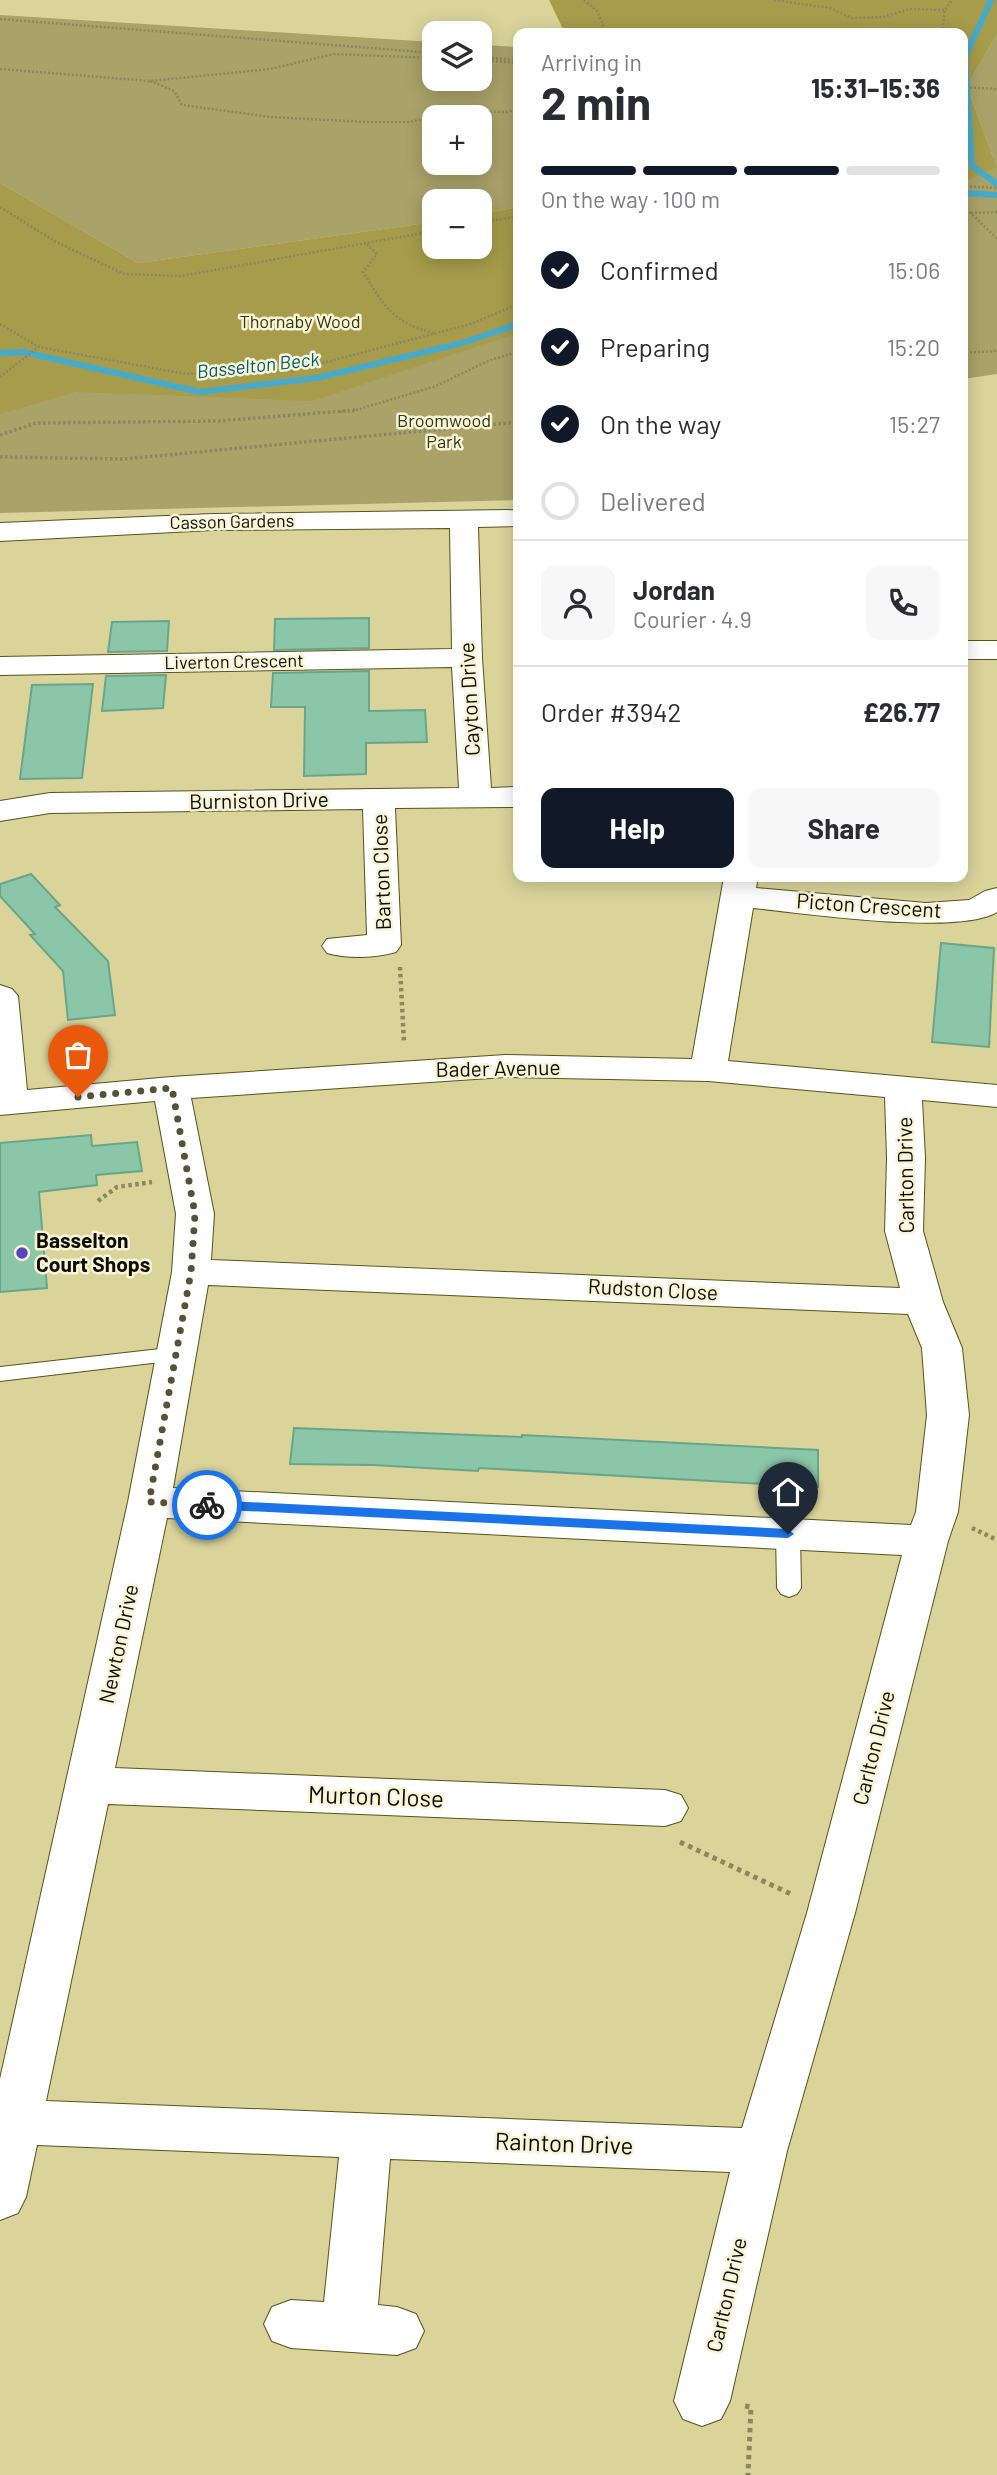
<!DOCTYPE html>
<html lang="en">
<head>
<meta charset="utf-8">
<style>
	body { margin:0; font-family:Barlow,sans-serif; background:#f7f7f7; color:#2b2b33; height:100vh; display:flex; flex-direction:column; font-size:26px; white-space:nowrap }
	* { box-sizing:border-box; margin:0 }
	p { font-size:23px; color:#7c7c81 }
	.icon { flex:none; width:38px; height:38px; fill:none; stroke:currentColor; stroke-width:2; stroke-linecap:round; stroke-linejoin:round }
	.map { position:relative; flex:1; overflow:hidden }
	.sheet { position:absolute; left:513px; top:28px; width:455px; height:854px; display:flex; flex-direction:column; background:#fff; border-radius:14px; box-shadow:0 4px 18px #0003 }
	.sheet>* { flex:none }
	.controls { position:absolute; left:422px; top:21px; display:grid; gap:14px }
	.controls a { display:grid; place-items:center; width:70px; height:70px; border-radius:14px; background:#fff; box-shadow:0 4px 18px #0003; font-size:35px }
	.pin { position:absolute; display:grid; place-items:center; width:60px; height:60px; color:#fff; margin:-72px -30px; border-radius:50% 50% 50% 0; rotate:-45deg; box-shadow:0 0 7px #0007 }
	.pin .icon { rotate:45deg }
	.courier { position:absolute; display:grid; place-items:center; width:70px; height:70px; margin:-35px; border:5px solid #1a73e8; border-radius:50%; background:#fff; color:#222; box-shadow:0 2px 9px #0007 }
	.head em { font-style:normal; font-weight:700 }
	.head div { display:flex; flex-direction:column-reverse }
	.head { display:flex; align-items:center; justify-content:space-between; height:119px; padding:0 28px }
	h1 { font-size:46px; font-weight:700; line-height:52px }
	.bar { display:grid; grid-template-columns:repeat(4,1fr); gap:10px 7px; align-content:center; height:84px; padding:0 28px }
	.bar i { height:9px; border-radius:5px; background:#e1e1e2 }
	.bar .on { background:#111827 }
	.bar p { grid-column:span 4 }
	.line { display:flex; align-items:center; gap:18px; padding:0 28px; border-top:2px solid #e1e1e2 }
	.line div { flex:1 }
	.round { display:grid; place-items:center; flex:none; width:74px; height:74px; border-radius:14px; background:#f7f7f7 }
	ol { padding:0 28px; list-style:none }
	li { display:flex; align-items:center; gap:21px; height:77px }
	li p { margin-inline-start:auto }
	li .icon { padding:7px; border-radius:50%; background:#111827; color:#fff; stroke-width:4 }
	li:last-child { color:#7c7c81 }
	li i { width:38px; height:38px; border:4px solid #e1e1e2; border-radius:50% }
	.cta { display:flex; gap:14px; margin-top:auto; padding:14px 28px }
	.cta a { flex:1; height:80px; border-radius:14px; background:#111827; color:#fff; font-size:28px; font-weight:700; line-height:80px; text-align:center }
	.cta a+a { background:#f7f7f7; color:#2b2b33 }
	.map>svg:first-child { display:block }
</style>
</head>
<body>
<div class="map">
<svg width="997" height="2475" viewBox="0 0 997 2475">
	<rect width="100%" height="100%" fill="#dad49b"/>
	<!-- green -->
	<path fill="#a9a269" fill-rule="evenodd" d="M0,15L434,42V79H480V45L518,47V207L480,214V201H434V222L138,263L0,183ZM434,117H480V163H434Z
		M997,34V168L967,86Z
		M997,168V374L963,379L962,182Z
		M518,333V500L0,513V408L76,392Z"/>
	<!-- forest -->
	<path fill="#a69c4b" d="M549,0H997V34L967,86L997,168L963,182L962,33H565Z
		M0,183L138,263L434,222V247H480V214L518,207V333L312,401L76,392L0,414Z"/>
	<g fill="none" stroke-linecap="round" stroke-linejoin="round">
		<!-- stream -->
		<path stroke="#46abcb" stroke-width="6" d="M991,0L965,57L972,166L997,184
			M962,193L997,195
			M0,353L23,352L200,392L317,378L462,343L518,324"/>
	</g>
	<!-- building -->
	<path fill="#8bc6a8" stroke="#6ba589" stroke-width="2" d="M369,618V648L274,650L275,619Z
		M169,621L167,651L108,652L112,622Z
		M369,671V711L425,710L427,742L366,743V774L304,776L305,707H271L273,673Z
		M166,675L163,708L102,711L106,676Z
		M93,684L82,778L20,779L32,685Z
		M31,874L60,905L55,907L108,961L115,1015L68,1020L63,971L30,935L35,934L0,896V884Z
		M941,943L994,948L989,1047L932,1042Z
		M91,1135L92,1146L137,1142L142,1171L96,1175L97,1185L39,1192L47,1288L0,1292V1143Z
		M294,1428L522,1437V1435L818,1450V1487L479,1468L478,1471L373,1465L290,1464Z"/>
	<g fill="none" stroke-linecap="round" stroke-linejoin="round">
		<!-- lane casing -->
		<g stroke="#58521b" stroke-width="2">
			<path id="lane" d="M178,1347L186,1349L189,1354L186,1359L0,1381V1367Z
				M788,1526L796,1528L800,1534L801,1588L797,1594L789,1597L781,1594L777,1588L776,1534L780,1528Z"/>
		</g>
		<!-- street casing -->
		<g stroke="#58521b" stroke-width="2">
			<path id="street" d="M518,510V526L478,527L482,658L491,788L518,787V807L395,808L401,945L396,952C375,958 348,959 327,953L322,946L327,939L367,935L363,809L50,813L0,821V801L50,793L459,788L452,667L0,675V657L452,649L450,528L213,530L0,541V523L213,514Z
				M962,641H997V659H962Z
				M724,877H758L756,888L926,903L969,900L985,891L997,888V912C958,936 803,913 753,908L728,1061L997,1085V1107L922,1100L925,1158L923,1231L943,1302L962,1348L969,1415L958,1512L948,1541L855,1913L787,2151L730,2401L721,2419L702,2426L683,2419L674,2401L730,2172L390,2159L378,2305L397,2307L416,2314L424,2331L416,2348L397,2355L291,2348L272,2341L264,2324L272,2307L291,2300L324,2302L339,2157L37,2145L26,2197L18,2213L0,2220V2079L128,1502L172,1272L176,1214L155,1101L0,1115V985L12,989L18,996L27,1090L171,1077L505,1055L692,1059ZM505,1077L708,1081L885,1097L887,1158L885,1231L900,1288L211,1260L214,1214L191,1098ZM208,1285L908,1314L922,1348L927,1415L916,1512L911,1525L173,1488ZM167,1518L902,1555L807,1913L742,2128L46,2101L108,1804L665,1826L681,1821L688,1808L681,1795L665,1790L115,1768Z"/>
		</g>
		<!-- path-far3 -->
		<path stroke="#8b875f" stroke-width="2.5" stroke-dasharray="2 2" stroke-linecap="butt" d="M584,0L598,12L606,33
			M774,0L830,8L852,18L883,17L910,9L945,10
			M0,19L434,53
			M942,33L945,10L952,0
			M480,57L518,60
			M480,60L518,63
			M0,69L150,81L270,69L334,54L434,58
			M150,81L174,91L182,105L271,117L365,122H409L462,111L507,112L518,109
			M962,87L997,89
			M962,186L997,188
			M0,207L56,242L124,274L181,276L434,231
			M962,209L971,213L997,239
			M971,213L997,212
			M480,222L518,217
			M367,244L377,254L363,272C385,307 392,322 434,333
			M0,324L39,347L186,374L292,371L471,324L518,304
			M962,353L997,351
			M0,377L38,347
			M340,412L353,411L436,386L490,360L518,352"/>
		<!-- path-far2 -->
		<path stroke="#8b875f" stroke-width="3.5" stroke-dasharray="2.5 2.5" stroke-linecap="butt" d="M0,435L36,423L218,421L356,410
			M0,457L124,459L518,422"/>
		<!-- path-far1 -->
		<path stroke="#8b875f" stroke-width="4.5" stroke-dasharray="3.5 3.5" stroke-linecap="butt" d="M400,967L404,1043
			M98,1201L117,1187L152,1182
			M972,1528L997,1540"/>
		<!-- path -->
		<path stroke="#8b875f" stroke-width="5" stroke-dasharray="4.5 4.5" stroke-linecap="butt" d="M680,1842L793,1895
			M745,2406L751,2407L748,2475"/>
		<!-- lane -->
		<use href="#lane" fill="#fff" fill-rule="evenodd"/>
		<!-- street -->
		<use href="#street" fill="#fff" fill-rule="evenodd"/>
	</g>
	<!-- route -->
	<path fill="#1a73e8" d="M207,1500L788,1529L794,1534L788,1538L207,1509L201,1505Z"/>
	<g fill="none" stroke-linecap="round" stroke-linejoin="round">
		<!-- done -->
		<path stroke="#565236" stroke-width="7" stroke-dasharray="0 12.6" d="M78,1097L172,1088L195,1214L191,1272L149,1502L207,1505"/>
	</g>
	<!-- markers -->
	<circle fill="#5446be" stroke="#f7f4d7" stroke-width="2.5" cx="22" cy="1253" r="7"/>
	<g text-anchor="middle" stroke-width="5" stroke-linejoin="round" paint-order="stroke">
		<!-- far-park labels -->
		<g font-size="18" fill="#383410" stroke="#f7f4d7">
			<text x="300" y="328">Thornaby Wood</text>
			<text x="444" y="427">Broomwood<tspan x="444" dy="21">Park</tspan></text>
		</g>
		<!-- far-street labels -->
		<g font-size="18" fill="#0f0c00" stroke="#f7f4d7">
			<text transform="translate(232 522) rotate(-1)" y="6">Casson Gardens</text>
			<text transform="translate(234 662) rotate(-1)" y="6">Liverton Crescent</text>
		</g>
		<!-- far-water labels -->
		<g font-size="19" font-style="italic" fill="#005970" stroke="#f7f4d7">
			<text transform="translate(258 365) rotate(-6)" y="7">Basselton Beck</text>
		</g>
		<!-- street labels -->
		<g font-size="21" fill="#0f0c00" stroke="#f7f4d7">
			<text transform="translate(470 699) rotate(-93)" y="7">Cayton Drive</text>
			<text transform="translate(259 801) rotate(-1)" y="7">Burniston Drive</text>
			<text transform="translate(382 872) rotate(-92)" y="7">Barton Close</text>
			<text transform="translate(869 906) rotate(4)" y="7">Picton Crescent</text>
			<text transform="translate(498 1069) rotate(-1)" y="7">Bader Avenue</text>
			<text transform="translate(906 1175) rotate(-91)" y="7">Carlton Drive</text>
			<text transform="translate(653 1290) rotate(3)" y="7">Rudston Close</text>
			<text transform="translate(119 1644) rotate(-78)" y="7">Newton Drive</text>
			<text transform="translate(874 1748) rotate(-76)" y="7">Carlton Drive</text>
			<text transform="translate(727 2295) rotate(-77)" y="7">Carlton Drive</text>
		</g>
		<!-- poi labels -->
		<g font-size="21" font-weight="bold" fill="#0f0c00" stroke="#f7f4d7" text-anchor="start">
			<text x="36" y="1248">Basselton<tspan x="36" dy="24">Court Shops</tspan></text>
		</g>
		<!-- near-street labels -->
		<g font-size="24" fill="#0f0c00" stroke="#f7f4d7">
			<text transform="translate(376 1797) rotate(2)" y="8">Murton Close</text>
			<text transform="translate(564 2144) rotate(2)" y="8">Rainton Drive</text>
		</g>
	</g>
</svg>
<div class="controls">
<a><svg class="icon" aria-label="layers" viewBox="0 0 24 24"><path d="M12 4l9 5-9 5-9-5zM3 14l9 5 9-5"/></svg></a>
<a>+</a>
<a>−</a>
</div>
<div class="pin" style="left:78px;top:1097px;background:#ea580c"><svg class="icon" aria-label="bag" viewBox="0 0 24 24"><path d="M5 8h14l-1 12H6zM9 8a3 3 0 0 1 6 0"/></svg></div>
<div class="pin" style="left:788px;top:1534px;background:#1f2937"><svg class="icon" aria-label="home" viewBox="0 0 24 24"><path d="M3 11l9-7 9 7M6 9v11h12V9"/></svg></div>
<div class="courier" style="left:207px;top:1505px"><svg class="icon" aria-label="bike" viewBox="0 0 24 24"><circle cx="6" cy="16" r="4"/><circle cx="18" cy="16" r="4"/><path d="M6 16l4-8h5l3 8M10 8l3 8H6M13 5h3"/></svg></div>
<section class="sheet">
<div class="head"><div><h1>2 min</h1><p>Arriving in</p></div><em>15:31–15:36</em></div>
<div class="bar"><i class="on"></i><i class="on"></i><i class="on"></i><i></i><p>On the way · 100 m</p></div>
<ol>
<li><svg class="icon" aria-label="check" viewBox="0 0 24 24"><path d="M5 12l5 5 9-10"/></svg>Confirmed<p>15:06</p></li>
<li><svg class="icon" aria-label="check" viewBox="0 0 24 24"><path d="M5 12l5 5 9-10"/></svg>Preparing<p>15:20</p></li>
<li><svg class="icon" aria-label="check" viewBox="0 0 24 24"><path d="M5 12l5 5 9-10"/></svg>On the way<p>15:27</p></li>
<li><i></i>Delivered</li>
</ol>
<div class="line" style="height:126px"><a class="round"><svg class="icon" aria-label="person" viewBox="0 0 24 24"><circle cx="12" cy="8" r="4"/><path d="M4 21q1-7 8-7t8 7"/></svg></a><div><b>Jordan</b><p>Courier · 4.9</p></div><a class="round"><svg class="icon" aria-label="phone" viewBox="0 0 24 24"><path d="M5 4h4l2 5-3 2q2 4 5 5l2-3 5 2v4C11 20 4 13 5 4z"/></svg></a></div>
<div class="line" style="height:91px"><div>Order #3942</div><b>£26.77</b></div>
<div class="cta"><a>Help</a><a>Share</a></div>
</section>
</div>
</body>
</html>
